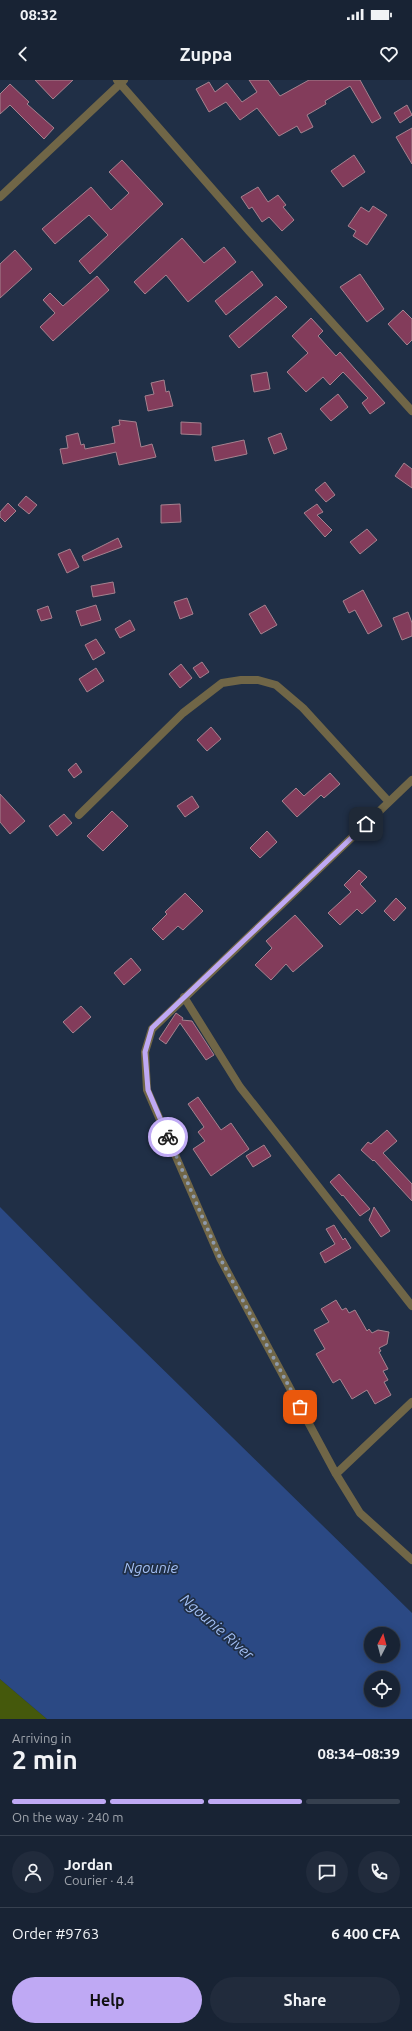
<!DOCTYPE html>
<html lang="en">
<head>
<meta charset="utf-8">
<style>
	body { margin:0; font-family:Ubuntu,sans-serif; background:#212b3c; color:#f1f3f6; height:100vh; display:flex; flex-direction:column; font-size:15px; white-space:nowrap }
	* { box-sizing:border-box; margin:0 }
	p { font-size:13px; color:#9fa4ac }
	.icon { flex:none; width:22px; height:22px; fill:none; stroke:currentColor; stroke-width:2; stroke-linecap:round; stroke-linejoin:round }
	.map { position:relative; height:1639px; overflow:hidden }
	.sheet { display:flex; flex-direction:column; background:#182334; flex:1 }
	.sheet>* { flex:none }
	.needle { width:26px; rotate:6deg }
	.buttons { position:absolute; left:364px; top:1547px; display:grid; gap:8px }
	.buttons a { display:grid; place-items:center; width:36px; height:36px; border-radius:50%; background:#182334; box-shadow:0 2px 10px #0003,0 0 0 1px #36404f; font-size:20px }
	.pin { position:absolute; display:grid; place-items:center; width:34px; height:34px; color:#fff; margin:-17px; border-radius:8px; box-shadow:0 2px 6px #0006 }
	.courier { position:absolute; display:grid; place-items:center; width:40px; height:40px; margin:-20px; border:3px solid #bfa9f4; border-radius:50%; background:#fff; color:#222; box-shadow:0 1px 5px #0007 }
	.overview em { font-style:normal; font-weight:700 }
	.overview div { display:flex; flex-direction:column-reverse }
	.overview { display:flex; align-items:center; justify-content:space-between; height:68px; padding:0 12px }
	h1 { font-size:26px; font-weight:700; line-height:30px }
	.bar { display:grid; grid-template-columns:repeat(4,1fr); gap:6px 4px; align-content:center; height:48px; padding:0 12px }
	.bar i { height:5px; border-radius:3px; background:#36404f }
	.bar .on { background:#bfa9f4 }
	.bar p { grid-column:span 4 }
	.line { display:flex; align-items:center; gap:10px; padding:0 12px; border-top:1px solid #36404f }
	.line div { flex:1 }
	.round { display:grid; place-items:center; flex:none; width:42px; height:42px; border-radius:21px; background:#212b3c }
	.cta { display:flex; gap:8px; margin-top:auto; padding:8px 12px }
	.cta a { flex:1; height:46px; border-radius:24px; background:#bfa9f4; color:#111; font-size:16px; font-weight:700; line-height:46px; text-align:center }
	.cta a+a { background:#212b3c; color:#f1f3f6 }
	.status { display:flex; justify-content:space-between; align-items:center; height:28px; padding:0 20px; background:#182334; direction:ltr }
	.status svg { height:11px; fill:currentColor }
	header { display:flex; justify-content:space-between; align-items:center; height:52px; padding:0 12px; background:#182334; font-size:18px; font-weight:700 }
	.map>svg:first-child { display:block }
</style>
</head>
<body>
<div class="status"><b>08:32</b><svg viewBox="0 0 49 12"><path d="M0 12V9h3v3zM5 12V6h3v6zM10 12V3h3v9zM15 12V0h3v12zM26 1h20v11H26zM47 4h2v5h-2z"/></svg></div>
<header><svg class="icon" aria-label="back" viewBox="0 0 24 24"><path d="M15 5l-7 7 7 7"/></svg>Zuppa<svg class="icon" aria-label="heart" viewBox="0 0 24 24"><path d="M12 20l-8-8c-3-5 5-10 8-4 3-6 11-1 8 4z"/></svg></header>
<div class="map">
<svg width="412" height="1639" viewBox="0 0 412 1639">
	<rect width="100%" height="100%" fill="#202f46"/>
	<!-- green -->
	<path fill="#45590c" d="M0,1599L47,1639H0Z"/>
	<!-- water -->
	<path fill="#2b4984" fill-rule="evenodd" d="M0,1127L89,1217L412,1533V1639H47L0,1599ZM371,1554H393V1576H371ZM371,1598H393V1620H371Z"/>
	<!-- building -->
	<path fill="#833c5b" stroke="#a5828f" d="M35,0H73L53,19Z
		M249,0H268L280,16L309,0H360L381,38L372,43L350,6L325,21L326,24L307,35L313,47L301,53L297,46L279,56L257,28L240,40L226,22L209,32L196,9L209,2L215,12L227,3L242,22L257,12Z
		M10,4L29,22L27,24L54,48L44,59L10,25L0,34V14Z
		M407,25L412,35L400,43L394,33Z
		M412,48V84L396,57Z
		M354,75L365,92L343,107L331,91Z
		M122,80L163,124L90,194L79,181L108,155L89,135L55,164L42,149L91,107L111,130L129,113L109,92Z
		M258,107L268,122L278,115L286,125L283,127L294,140L282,151L269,137L262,142L252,127L249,129L241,117Z
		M373,126L387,135L367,165L353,156L356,151L348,146L361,127L369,132Z
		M182,158L204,183L224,167L236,182L188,222L166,195L145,214L134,202Z
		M15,170L32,189L0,218V184Z
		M252,191L263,205L226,235L215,221Z
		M360,194L384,229L367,242L340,207Z
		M97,196L109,210L53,261L40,247L55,233L43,220L50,213L63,226Z
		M276,216L287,227L239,268L229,256Z
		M403,230L412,239V260L407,265L388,244Z
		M311,238L323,251L318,256L336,276L340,272L385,323L370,334L362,323L368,318L343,292L330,305L323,297L306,312L287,292L308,273L292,256Z
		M267,292L270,309L254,312L251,295Z
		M164,300L166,312L169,311L173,326L148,331L145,316L154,314L151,303Z
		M338,314L348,327L331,341L320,329Z
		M119,340L136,342L141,367L152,364L156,377L119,385L116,372L63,384L60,369L68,368L66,356L78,353L81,365L84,364L85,369L115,363L112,347L120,345Z
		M181,342L201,343V355L181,354Z
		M281,353L287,369L274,374L268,358Z
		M244,360L247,374L215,381L212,367Z
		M404,383L412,389V408L395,396Z
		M325,402L335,415L326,422L315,410Z
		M26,416L37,425L29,434L18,425Z
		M8,423L16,431L5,442L0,437V432Z
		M180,424L181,442L161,443V425Z
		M317,424L323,432L317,435L332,450L325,457L304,433Z
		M367,449L377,460L360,474L350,462Z
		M118,458L122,467L84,481L82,476Z
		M70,469L79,487L67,493L58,474Z
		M113,502L115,513L93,517L91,506Z
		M363,510L382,546L368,554L355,530L349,533L343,521Z
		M187,518L193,534L180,539L174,522Z
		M96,525L101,540L81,546L76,531Z
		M265,525L277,545L261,554L249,534Z
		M48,526L52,538L41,541L37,530Z
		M408,532L412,543V556L402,560L393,538Z
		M130,540L135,550L120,558L115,549Z
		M96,559L105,573L93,580L85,565Z
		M202,582L209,592L200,598L193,588Z
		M181,584L192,598L180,608L169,594Z
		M96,588L104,601L87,612L79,599Z
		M211,647L221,659L207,671L197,660Z
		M76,683L82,692L74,698L68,690Z
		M330,693L340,704L324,718L321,715L297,737L282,721L296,708L304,716Z
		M0,714L25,741L10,754L0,742Z
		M192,716L199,727L185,737L177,726Z
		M112,731L128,746L103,771L87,756Z
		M64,734L72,743L57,756L49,746Z
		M267,751L277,762L260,778L250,768Z
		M359,790L367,797L360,804L376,821L362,834L357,829L340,845L328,833L351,812L344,805Z
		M185,813L203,831L183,850L178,846L163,860L152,849L167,834L165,832Z
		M396,818L406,828L394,841L384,831Z
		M295,835L323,866L293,892L286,884L271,900L255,885L272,868L266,861Z
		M131,878L141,890L124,905L114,893Z
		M81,926L91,937L73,953L63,942Z
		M176,933L183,938L182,940L192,941L214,975L206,980L180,943L166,964L159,959Z
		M198,1017L221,1050L231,1043L249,1069L211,1096L193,1069L205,1061L198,1052L204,1047L188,1024Z
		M387,1050L397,1061L383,1073L412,1104V1121L374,1080L373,1081L361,1070L368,1062L371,1064Z
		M264,1065L271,1076L253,1087L246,1076Z
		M339,1094L370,1129L360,1136L343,1115L342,1116L330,1102Z
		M374,1127L390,1151L381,1157L369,1140Z
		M334,1145L343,1160L345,1158L351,1168L325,1183L320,1173L335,1164L326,1149Z
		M336,1220L342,1230L346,1228L349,1233L355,1230L367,1251L369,1249L372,1253L378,1250L389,1252L387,1264L379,1268L381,1271L379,1272L388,1289L383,1291L388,1300L384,1302L391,1315L375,1324L367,1310L352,1319L340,1299L333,1303L316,1274L325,1269L314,1250L329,1242L321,1229Z"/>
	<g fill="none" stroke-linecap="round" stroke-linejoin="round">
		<!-- minor -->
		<path stroke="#706647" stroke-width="8" d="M117,0L249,151L412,331
			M0,117L124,0
			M412,700L152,949L145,972L147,1010L220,1178L336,1394L360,1433L412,1480
			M79,735L183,633L222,603L241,600H258L276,605L303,628L389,722
			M184,917L240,1007L412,1226
			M336,1394L412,1322"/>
	</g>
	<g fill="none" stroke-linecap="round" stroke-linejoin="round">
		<!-- done -->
		<path stroke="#8e9aac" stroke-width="4" stroke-dasharray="0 7.2" d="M168,1057L220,1178L300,1327"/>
		<!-- route -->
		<path stroke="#bfa9f4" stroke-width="5" d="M168,1057L148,1010L145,972L152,948L366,744"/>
	</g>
	<g text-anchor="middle" stroke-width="3.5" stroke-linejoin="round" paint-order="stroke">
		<!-- water labels -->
		<g font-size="15" font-style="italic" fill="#a2bef3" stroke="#202f46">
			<text x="151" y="1493">Ngounie</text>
			<text transform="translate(217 1547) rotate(41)" y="5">Ngounie River</text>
		</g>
	</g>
</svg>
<div class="buttons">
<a><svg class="needle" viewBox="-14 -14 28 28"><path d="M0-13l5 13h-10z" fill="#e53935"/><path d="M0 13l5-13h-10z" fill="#9fa4ac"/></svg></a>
<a><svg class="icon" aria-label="locate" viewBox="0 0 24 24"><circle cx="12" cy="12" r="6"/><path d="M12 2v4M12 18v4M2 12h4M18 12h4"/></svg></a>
</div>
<div class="pin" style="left:300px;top:1327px;background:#ea580c"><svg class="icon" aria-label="bag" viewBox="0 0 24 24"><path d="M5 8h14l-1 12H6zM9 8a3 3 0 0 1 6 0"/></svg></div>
<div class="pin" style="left:366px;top:744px;background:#1f2937"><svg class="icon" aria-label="home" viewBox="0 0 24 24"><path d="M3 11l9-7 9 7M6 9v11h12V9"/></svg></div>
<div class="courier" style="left:168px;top:1057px"><svg class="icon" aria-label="bike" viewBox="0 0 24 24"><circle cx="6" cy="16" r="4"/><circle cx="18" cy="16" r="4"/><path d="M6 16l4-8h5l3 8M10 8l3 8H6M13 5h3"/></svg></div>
</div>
<section class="sheet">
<div class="overview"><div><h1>2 min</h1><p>Arriving in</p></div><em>08:34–08:39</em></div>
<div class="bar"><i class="on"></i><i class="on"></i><i class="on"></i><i></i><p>On the way · 240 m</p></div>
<div class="line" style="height:72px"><a class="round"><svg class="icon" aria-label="person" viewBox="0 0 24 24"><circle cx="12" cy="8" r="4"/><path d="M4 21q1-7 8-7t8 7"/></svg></a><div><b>Jordan</b><p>Courier · 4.4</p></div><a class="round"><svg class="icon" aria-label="chat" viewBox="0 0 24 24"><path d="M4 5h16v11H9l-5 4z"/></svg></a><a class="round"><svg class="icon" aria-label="phone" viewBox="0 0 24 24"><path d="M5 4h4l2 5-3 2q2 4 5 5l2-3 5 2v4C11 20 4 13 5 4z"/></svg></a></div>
<div class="line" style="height:52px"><div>Order #9763</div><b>6 400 CFA</b></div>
<div class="cta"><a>Help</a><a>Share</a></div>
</section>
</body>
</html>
